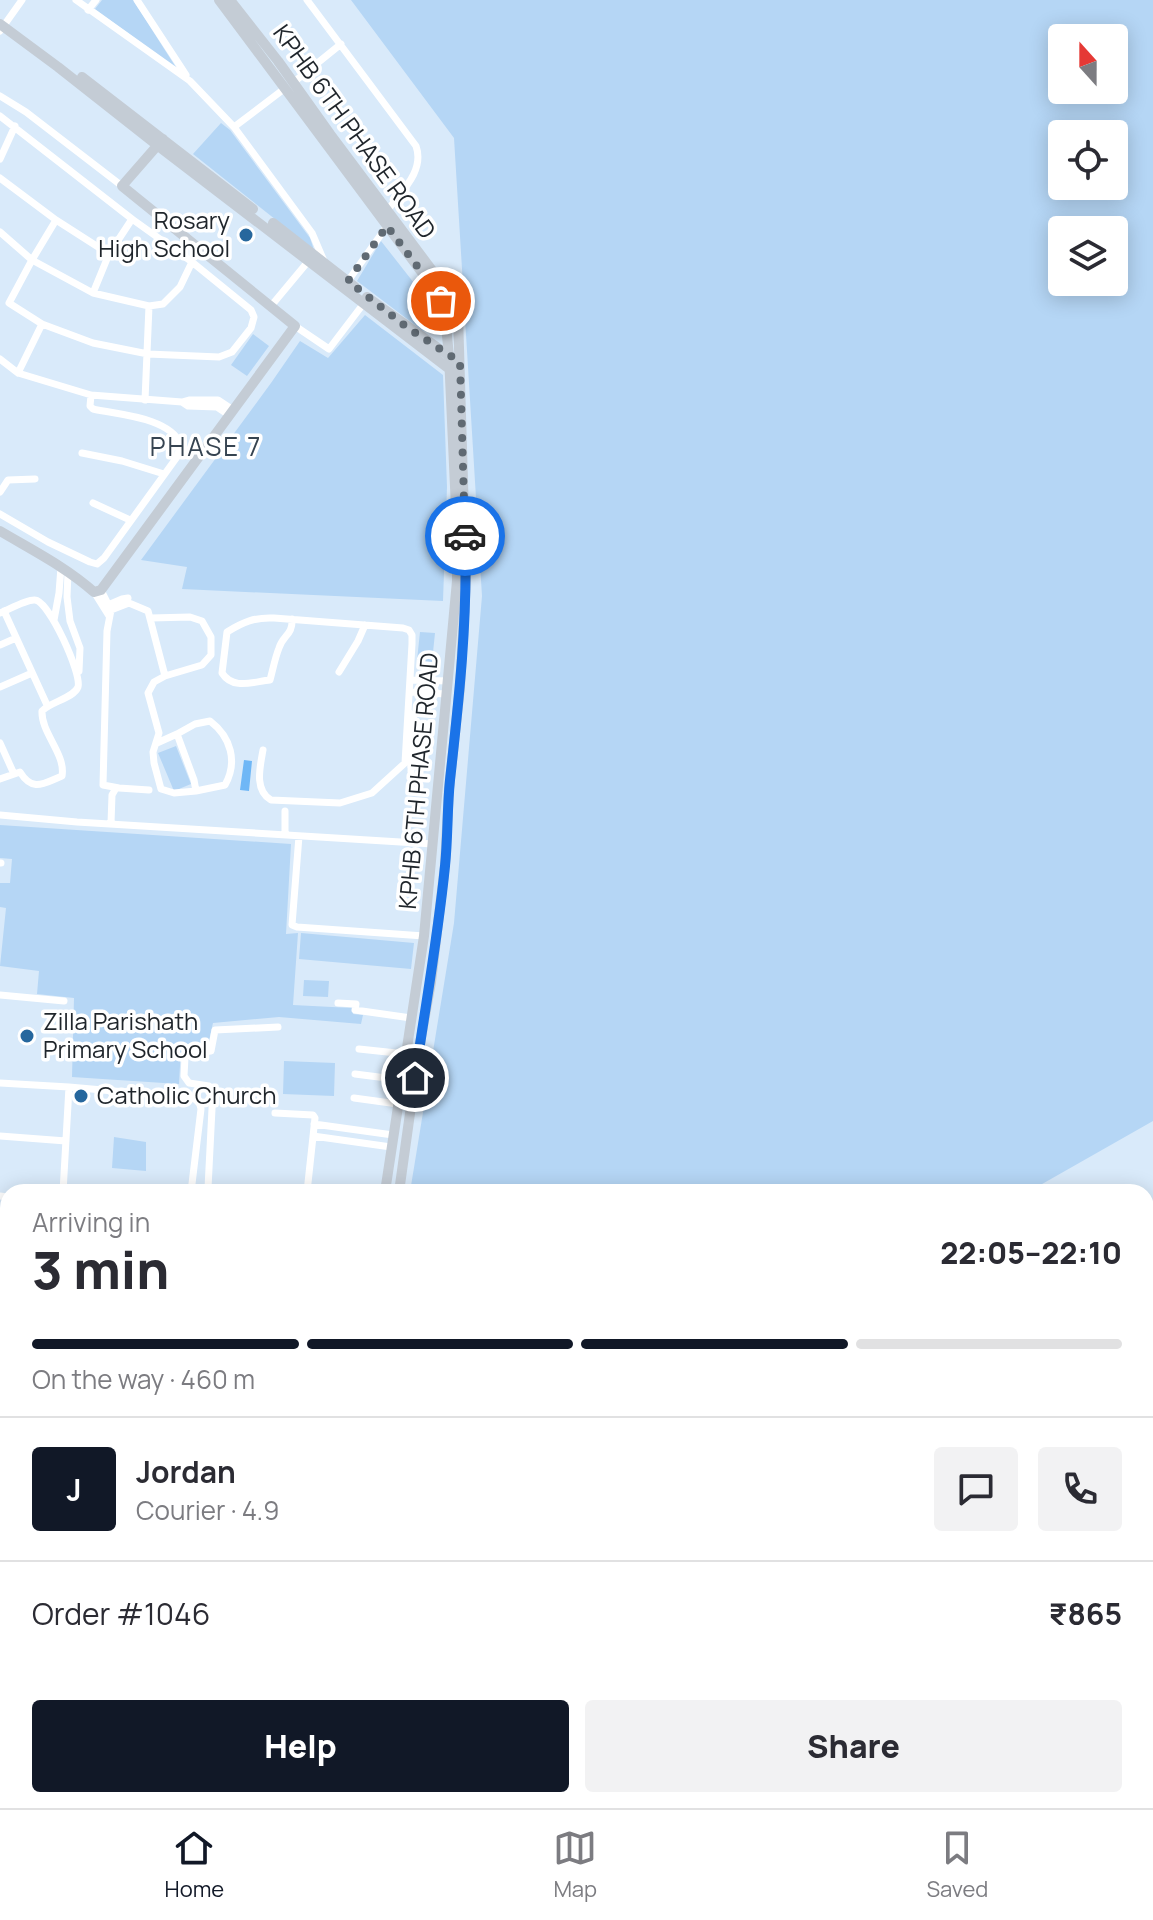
<!DOCTYPE html>
<html lang="en">
<head>
<meta charset="utf-8">
<style>
	body { margin:0; font-family:Manrope,sans-serif; background:#f2f2f3; color:#2b2b33; height:100vh; display:flex; flex-direction:column; font-size:30px; white-space:nowrap }
	* { box-sizing:border-box; margin:0 }
	p { font-size:26px; color:#7c7c81 }
	.icon { flex:none; width:44px; height:44px; fill:none; stroke:currentColor; stroke-width:2; stroke-linecap:round; stroke-linejoin:round }
	.map { position:relative; flex:1; overflow:hidden }
	.side { position:absolute; left:0px; top:1184px; width:1154px; height:624px; display:flex; flex-direction:column; background:#fff; border-radius:24px 24px 0 0; box-shadow:0 4px 20px #0003 }
	.side>* { flex:none }
	.needle { width:52px; rotate:339deg }
	.controls { position:absolute; left:1048px; top:24px; display:grid; gap:16px }
	.controls a { display:grid; place-items:center; width:80px; height:80px; border-radius:8px; background:#fff; box-shadow:0 4px 20px #0003; font-size:40px }
	.pin { position:absolute; display:grid; place-items:center; width:68px; height:68px; color:#fff; margin:-34px; border:4px solid #fff; border-radius:50%; box-shadow:0 2px 8px #0007 }
	.courier { position:absolute; display:grid; place-items:center; width:80px; height:80px; margin:-40px; border:6px solid #1a73e8; border-radius:50%; background:#fff; color:#222; box-shadow:0 2px 10px #0007 }
	.headline em { font-style:normal; font-weight:800 }
	.headline div { display:flex; flex-direction:column-reverse }
	.headline { display:flex; align-items:center; justify-content:space-between; height:136px; padding:0 32px }
	h1 { font-size:52px; font-weight:800; line-height:60px }
	.bar { display:grid; grid-template-columns:repeat(4,1fr); gap:12px 8px; align-content:center; height:96px; padding:0 32px }
	.bar i { height:10px; border-radius:6px; background:#e1e1e2 }
	.bar .on { background:#111827 }
	.bar p { grid-column:span 4 }
	.line { display:flex; align-items:center; gap:20px; padding:0 32px; border-top:2px solid #e1e1e2 }
	.line div { flex:1 }
	.round { display:grid; place-items:center; flex:none; width:84px; height:84px; border-radius:8px; background:#f2f2f3 }
	.action { display:flex; gap:16px; margin-top:auto; padding:16px 32px }
	.action a { flex:1; height:92px; border-radius:8px; background:#111827; color:#fff; font-size:32px; font-weight:800; line-height:92px; text-align:center }
	.action a+a { background:#f2f2f3; color:#2b2b33 }
	.tabs { display:flex; justify-content:space-around; align-items:center; height:112px; border-top:2px solid #e1e1e2; background:#fff; font-size:22px; color:#7c7c81 }
	.tabs a { display:grid; justify-items:center; gap:4px }
	.tabs .on { color:#111827 }
	.map>svg:first-child { display:block }
</style>
</head>
<body>
<div class="map">
<svg width="1153" height="1808" viewBox="0 0 1153 1808">
	<rect width="100%" height="100%" fill="#d9eafa"/>
	<!-- green -->
	<path fill="#b5d6f5" fill-rule="evenodd" d="M102,0H133L177,69L95,9Z
		M351,0H1153V1121L1028,1192H410L454,923L482,596L454,138ZM1062,38H1114V90H1062ZM1062,134H1114V186H1062ZM1062,230H1114V282H1062Z
		M221,123L230,130L310,238L314,250L193,154Z
		M381,241L436,311L423,331L357,281Z
		M365,315L443,375L447,487L443,601L182,589L187,567L141,560L271,383L300,341L328,358Z
		M253,334L269,346L247,376L231,365Z
		M420,632L435,633L432,662L417,660Z
		M176,746L191,784L174,791L158,753Z
		M0,825L291,844L286,934L298,933L293,1005L352,1008L353,1014L363,1015L361,1024L279,1017L213,1023L208,1045L181,1047L179,1084L72,1077L74,998L37,994L39,971L0,966L6,908L0,907V883H10L12,859L0,858Z
		M301,933L414,943L411,969L299,959Z
		M304,980L329,981L328,997L303,996Z
		M284,1061L335,1063L334,1096L283,1094Z
		M114,1137L146,1142V1171L112,1168Z"/>
	<!-- water -->
	<path fill="#6fb7f6" d="M244,760L252,761L249,791L240,790Z
		M8,1632V1800H168V1808H0V1633Z"/>
	<g fill="none" stroke-linecap="round" stroke-linejoin="round">
		<!-- street -->
		<path stroke="#fff" stroke-width="7" d="M76,0L190,81L234,127L312,233L324,261
			M137,0L186,75
			M307,0L416,146C425,171 401,192 387,211
			M88,10L96,0
			M0,31L22,0
			M294,82L341,44
			M0,96L26,112L122,186
			M0,116L132,219L192,262L251,310L254,317L251,328L232,352L219,357L148,354L93,343L42,324L9,303L32,260L93,293L149,306
			M234,127L284,89
			M0,159L15,126
			M0,178L56,220L109,254
			M0,232L32,260L56,220
			M348,281L387,226
			M93,293L109,254L132,219
			M271,306L311,258
			M295,326L329,349L364,303
			M0,359L18,373L91,395L182,402L188,406L217,407L229,415
			M18,373L42,324
			M145,400L149,306L163,304L180,287L192,262
			M182,402L189,400H218L233,410
			M82,453L122,461L164,474
			M0,492L8,480L35,479
			M93,503L130,520
			M0,514L48,542L90,562L97,564L104,558L177,457L181,444C168,417 120,415 93,409L90,406L91,395
			M68,572L67,597L70,621L80,648L79,671
			M101,590L111,610L107,631L103,785L119,788L149,790
			M94,592L109,616
			M108,605L122,599L128,598
			M111,610L129,603L148,611L165,676L154,682L148,693L159,733L153,752L154,763L161,789L174,793L196,791L194,780L177,734L157,743
			M4,611L47,705
			M0,613C8,610 27,599 35,600C49,601 82,674 78,687C74,698 50,702 42,711C41,733 66,754 62,776C44,783 33,793 20,772L0,779
			M151,618L190,617L202,621L211,637V655L202,665L165,676
			M54,620L59,593L61,567
			M0,645L16,638
			M339,672L358,641L365,625
			M411,680L448,681
			M0,687L32,673
			M410,692L446,694
			M409,712L414,719L411,771
			M177,734L195,724L210,721C231,737 238,762 225,785L196,791
			M0,743L14,774
			M263,750C260,767 254,790 271,800L340,803L372,793L405,763L412,644V635L409,630L403,628L274,618C255,617 243,622 227,632L222,673C233,690 252,682 270,680C273,669 275,658 279,648C283,635 293,635 292,619
			M0,815L77,822L433,844
			M111,823L112,795L116,788
			M285,835V811
			M299,836L292,925L297,927L424,936
			M0,863H1
			M0,995L64,1001
			M338,1003L356,1004L355,1010L411,1018
			M359,1049L406,1054
			M355,1074L402,1080
			M0,1083L69,1087L192,1098L199,1101L201,1109L191,1192
			M354,1098L398,1104
			M275,1113L313,1115L315,1118L307,1192
			M314,1124L393,1135
			M0,1136L66,1141
			M313,1136L391,1147
			M63,1192L69,1087
			M209,1192L208,1188L213,1089L209,1086L189,1083L184,1076L185,1057L190,1053L211,1051L215,1030L278,1027
			M0,1196L8,1197
			M1146,1223L1153,1219
			M0,1224L8,1225
			M0,1274H8
			M0,1296L8,1297
			M1146,1491L1153,1504
			M0,1495L8,1499
			M1146,1746H1153
			M695,1800L696,1808
			M730,1800L731,1808
			M781,1800V1808
			M827,1800L828,1808
			M890,1800L962,1805
			M188,1808V1800
			M843,1808L844,1800"/>
		<!-- secondary -->
		<path stroke="#c4ccd5" stroke-width="10" d="M219,0L438,294L445,316L449,356L457,530V581L424,936L385,1192
			M230,0L278,61L330,134L446,289L455,305L458,315L466,581L460,687L449,789L445,865L431,982L419,1049L399,1192
			M0,24L58,67L157,145L452,371
			M82,77L253,209
			M273,223L355,287
			M367,297L452,358
			M0,531C32,550 66,567 94,592L101,590L295,326L122,186L163,139
			M1146,1273L1153,1270
			M1146,1290L1153,1287
			M0,1325H8"/>
	</g>
	<g fill="none" stroke-linecap="round" stroke-linejoin="round">
		<!-- done -->
		<path stroke="#606a73" stroke-width="8" stroke-dasharray="0 14.4" d="M441,301L438,294L387,226L348,281L408,328L460,362L465,536"/>
		<!-- route -->
		<path stroke="#1a73e8" stroke-width="10" d="M415,1078C425,1008 438,937 445,866C448,838 447,809 450,780C459,699 468,618 465,536"/>
	</g>
	<!-- markers -->
	<g fill="#26679d" stroke="#fff" stroke-width="3">
		<circle cx="246" cy="235" r="8"/>
		<circle cx="27" cy="1036" r="8"/>
		<circle cx="81" cy="1096" r="8"/>
	</g>
	<g text-anchor="middle" stroke-width="7" stroke-linejoin="round" paint-order="stroke">
		<!-- street labels -->
		<g font-size="24" fill="#1f252b" stroke="#fff">
			<text transform="translate(354 132) rotate(54)" y="8">KPHB 6TH PHASE ROAD</text>
			<text transform="translate(419 781) rotate(-85)" y="8">KPHB 6TH PHASE ROAD</text>
		</g>
		<!-- poi labels -->
		<g font-size="24" fill="#1f252b" stroke="#fff" text-anchor="start">
			<text x="230" y="229" text-anchor="end">Rosary<tspan x="230" dy="28">High School</tspan></text>
			<text x="43" y="1030">Zilla Parishath<tspan x="43" dy="28">Primary School</tspan></text>
			<text x="97" y="1104">Catholic Church</text>
		</g>
		<!-- neighbourhood labels -->
		<g font-size="26" letter-spacing="2" fill="#364451" stroke="#fff">
			<text x="206" y="456">PHASE 7</text>
		</g>
	</g>
</svg>
<div class="controls">
<a><svg class="needle" viewBox="-14 -14 28 28"><path d="M0-13l5 13h-10z" fill="#e53935"/><path d="M0 13l5-13h-10z" fill="#7c7c81"/></svg></a>
<a><svg class="icon" aria-label="locate" viewBox="0 0 24 24"><circle cx="12" cy="12" r="6"/><path d="M12 2v4M12 18v4M2 12h4M18 12h4"/></svg></a>
<a><svg class="icon" aria-label="layers" viewBox="0 0 24 24"><path d="M12 4l9 5-9 5-9-5zM3 14l9 5 9-5"/></svg></a>
</div>
<div class="pin" style="left:441px;top:301px;background:#ea580c"><svg class="icon" aria-label="bag" viewBox="0 0 24 24"><path d="M5 8h14l-1 12H6zM9 8a3 3 0 0 1 6 0"/></svg></div>
<div class="pin" style="left:415px;top:1078px;background:#1f2937"><svg class="icon" aria-label="home" viewBox="0 0 24 24"><path d="M3 11l9-7 9 7M6 9v11h12V9"/></svg></div>
<div class="courier" style="left:465px;top:536px"><svg class="icon" aria-label="car" viewBox="0 0 24 24"><path d="M5 17H2v-5l4-1 3-4h7l3 4 3 1v5h-3M9 17h6M6 11h13"/><circle cx="7" cy="17" r="2"/><circle cx="17" cy="17" r="2"/></svg></div>
<section class="side">
<div class="headline"><div><h1>3 min</h1><p>Arriving in</p></div><em>22:05–22:10</em></div>
<div class="bar"><i class="on"></i><i class="on"></i><i class="on"></i><i></i><p>On the way · 460 m</p></div>
<div class="line" style="height:144px"><b class="round" style="background:#111827;color:#fff">J</b><div><b>Jordan</b><p>Courier · 4.9</p></div><a class="round"><svg class="icon" aria-label="chat" viewBox="0 0 24 24"><path d="M4 5h16v11H9l-5 4z"/></svg></a><a class="round"><svg class="icon" aria-label="phone" viewBox="0 0 24 24"><path d="M5 4h4l2 5-3 2q2 4 5 5l2-3 5 2v4C11 20 4 13 5 4z"/></svg></a></div>
<div class="line" style="height:104px"><div>Order #1046</div><b>₹865</b></div>
<div class="action"><a>Help</a><a>Share</a></div>
</section>
</div>
<nav class="tabs">
<a class="on"><svg class="icon" aria-label="home" viewBox="0 0 24 24"><path d="M3 11l9-7 9 7M6 9v11h12V9"/></svg>Home</a>
<a><svg class="icon" aria-label="map" viewBox="0 0 24 24"><path d="M3 6l6-2 6 2 6-2v14l-6 2-6-2-6 2zM9 4v14M15 6v14"/></svg>Map</a>
<a><svg class="icon" aria-label="saved" viewBox="0 0 24 24"><path d="M7 4h10v16l-5-4-5 4z"/></svg>Saved</a>
</nav>
</body>
</html>
